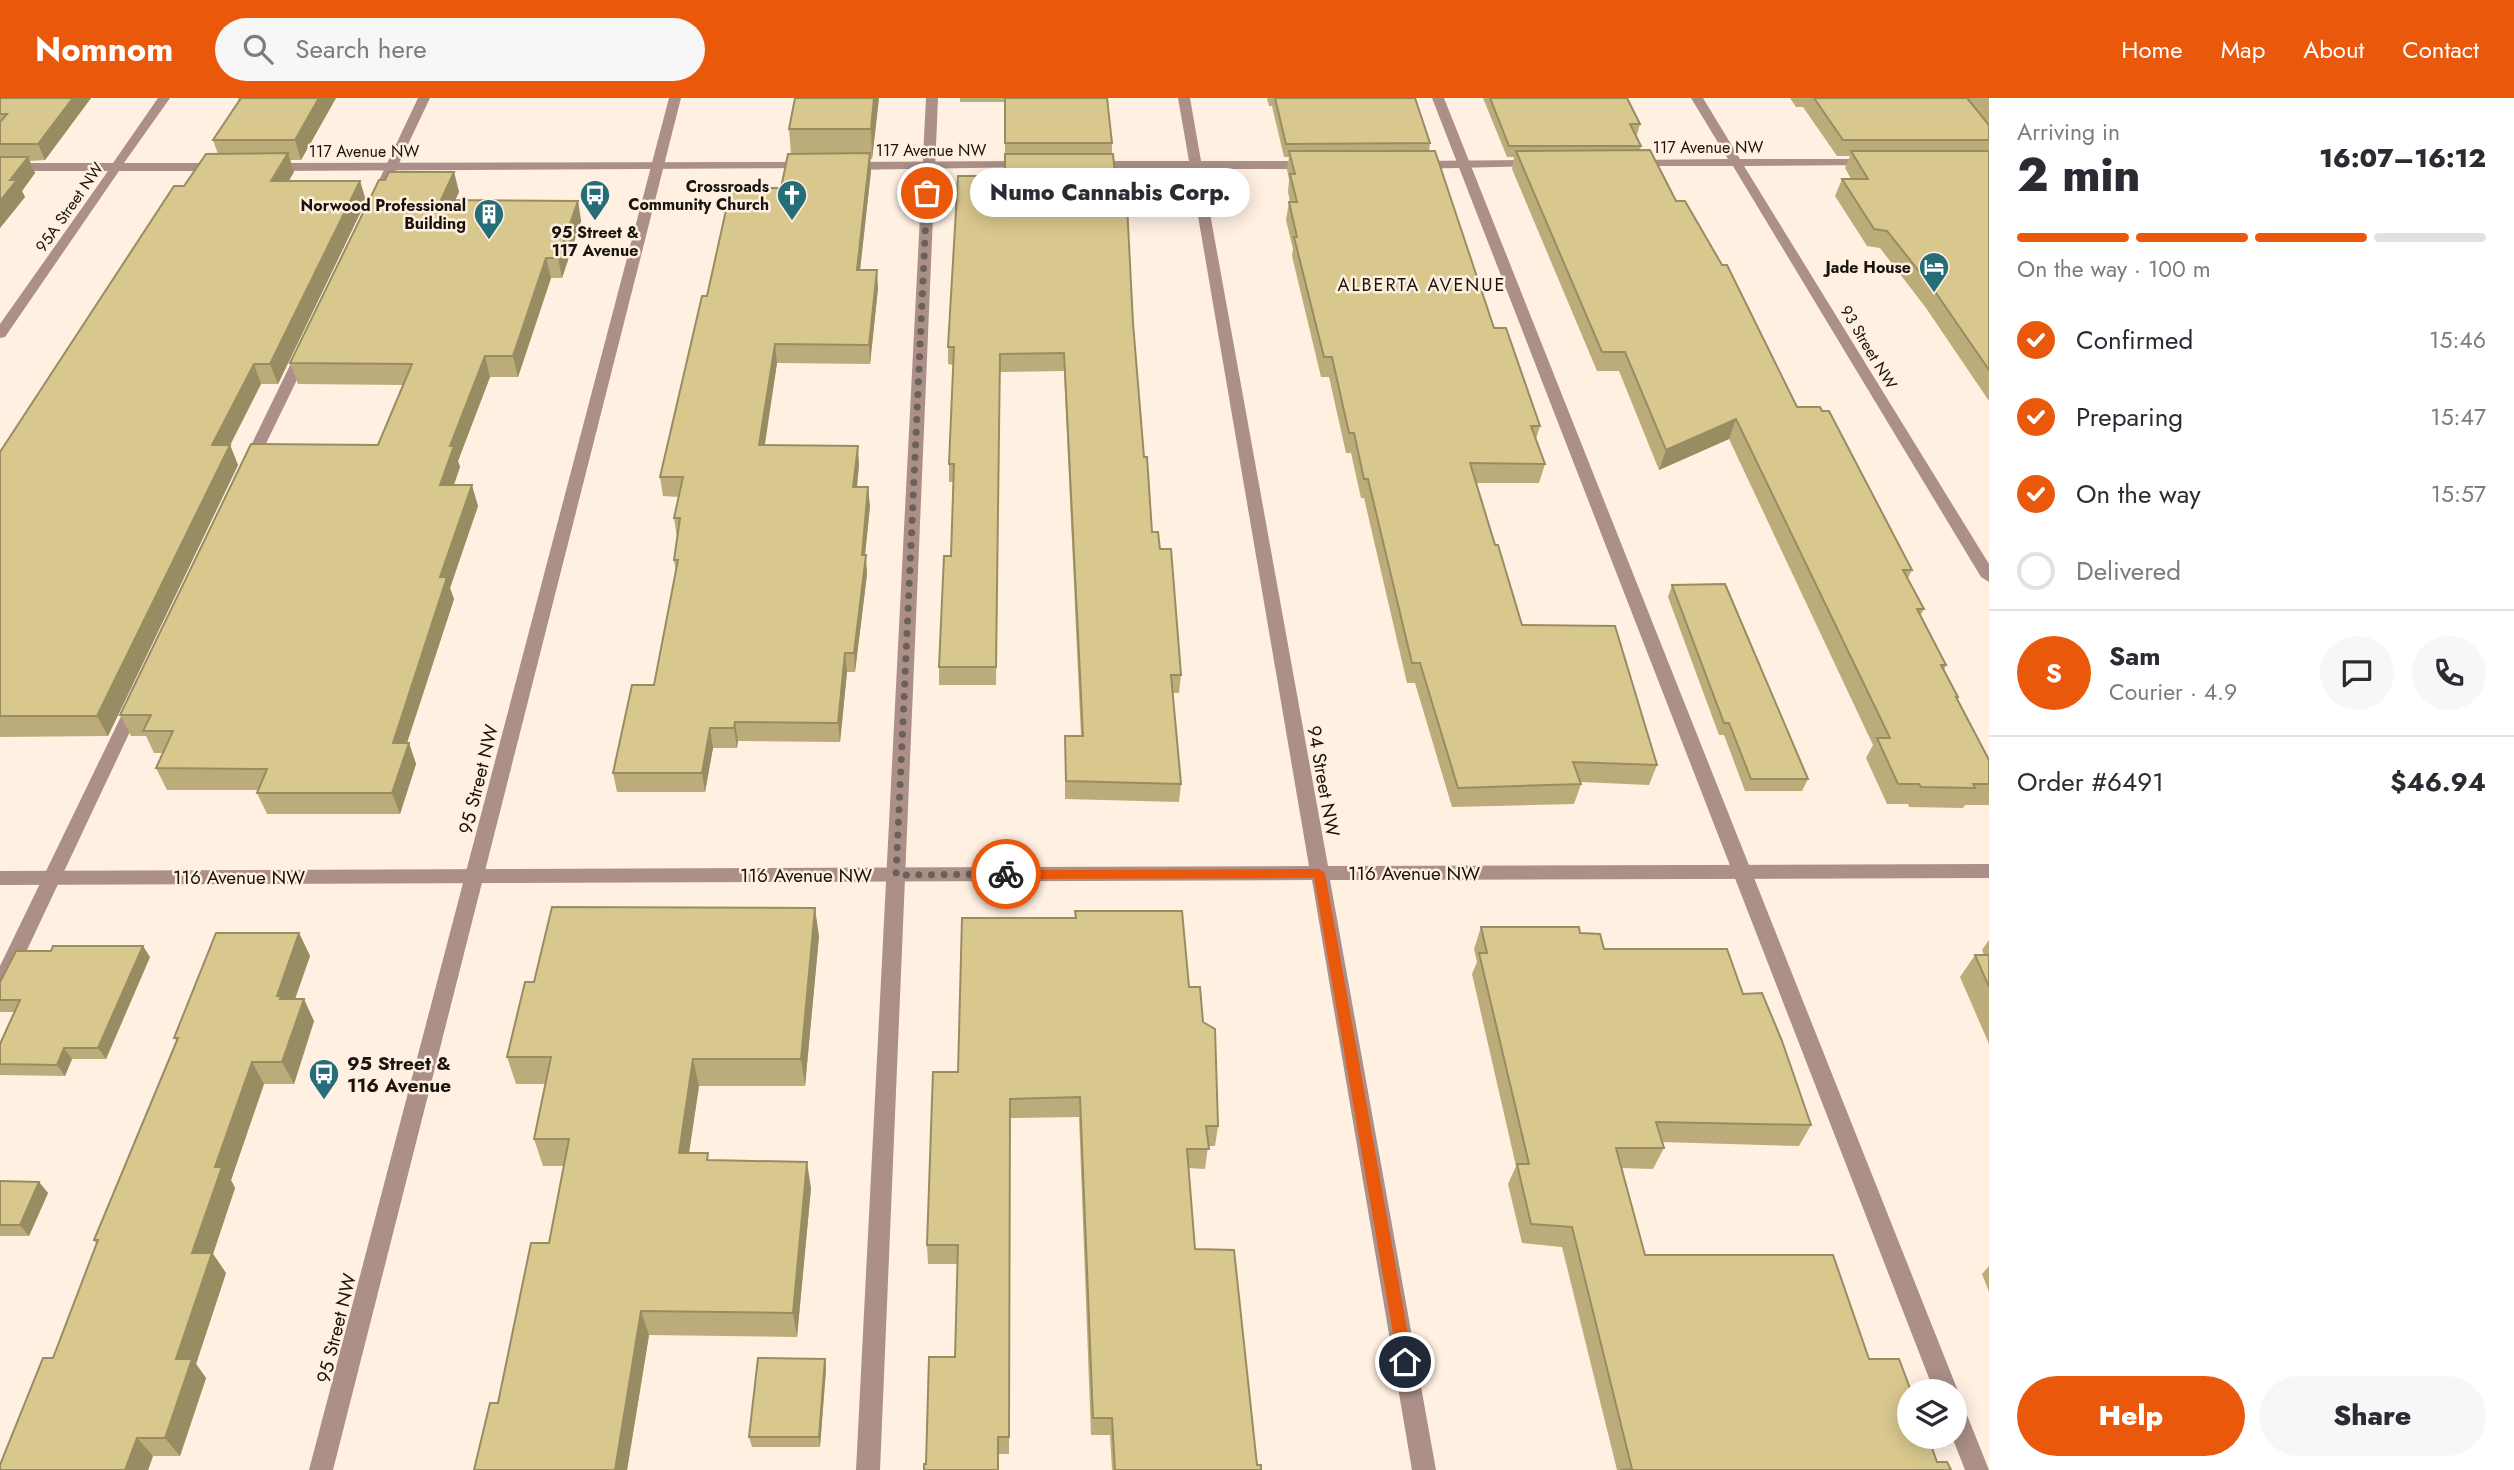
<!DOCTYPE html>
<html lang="en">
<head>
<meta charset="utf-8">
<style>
	body { margin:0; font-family:Jost,sans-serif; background:#f7f7f7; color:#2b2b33; height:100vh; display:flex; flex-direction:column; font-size:26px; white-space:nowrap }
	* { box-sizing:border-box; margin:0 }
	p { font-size:23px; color:#7c7c81 }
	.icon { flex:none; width:38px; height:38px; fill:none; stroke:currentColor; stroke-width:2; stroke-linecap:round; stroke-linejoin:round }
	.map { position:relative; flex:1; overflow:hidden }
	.drawer { display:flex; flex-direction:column; background:#fff; width:525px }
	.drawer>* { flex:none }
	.tools { position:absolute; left:1897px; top:1281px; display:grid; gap:14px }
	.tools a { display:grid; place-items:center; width:70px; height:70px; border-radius:50%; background:#fff; box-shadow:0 4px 18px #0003; font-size:35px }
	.pin { position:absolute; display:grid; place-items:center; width:60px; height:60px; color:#fff; margin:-30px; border:4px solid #fff; border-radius:50%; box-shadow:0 2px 7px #0007 }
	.courier { position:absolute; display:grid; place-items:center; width:70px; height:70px; margin:-35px; border:5px solid #ea580c; border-radius:50%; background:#fff; color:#222; box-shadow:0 2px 9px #0007 }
	.bubble { position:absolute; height:49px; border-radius:24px; background:#fff; box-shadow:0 4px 18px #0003; font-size:23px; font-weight:800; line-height:49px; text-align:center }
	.head em { font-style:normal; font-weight:800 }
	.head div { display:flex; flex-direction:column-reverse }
	.head { display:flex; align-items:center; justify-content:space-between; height:119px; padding:0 28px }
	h1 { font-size:46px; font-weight:800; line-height:52px }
	.bar { display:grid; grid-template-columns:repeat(4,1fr); gap:10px 7px; align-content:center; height:84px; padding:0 28px }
	.bar i { height:9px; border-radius:5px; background:#e1e1e2 }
	.bar .selected { background:#ea580c }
	.bar p { grid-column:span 4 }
	.line { display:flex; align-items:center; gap:18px; padding:0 28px; border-top:2px solid #e1e1e2 }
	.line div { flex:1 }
	.round { display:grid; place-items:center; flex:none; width:74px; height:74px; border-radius:37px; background:#f7f7f7 }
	ol { padding:0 28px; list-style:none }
	li { display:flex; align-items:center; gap:21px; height:77px }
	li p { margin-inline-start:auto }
	li .icon { padding:7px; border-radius:50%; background:#ea580c; color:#fff; stroke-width:4 }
	li:last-child { color:#7c7c81 }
	li i { width:38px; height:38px; border:4px solid #e1e1e2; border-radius:50% }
	.primary-button { display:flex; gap:14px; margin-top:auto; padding:14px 28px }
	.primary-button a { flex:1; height:80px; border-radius:42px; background:#ea580c; color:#fff; font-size:28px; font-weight:800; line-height:80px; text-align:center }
	.primary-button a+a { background:#f7f7f7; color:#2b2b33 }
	header { display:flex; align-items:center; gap:42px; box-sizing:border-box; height:98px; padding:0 35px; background:#ea580c; color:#fff }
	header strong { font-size:33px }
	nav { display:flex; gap:38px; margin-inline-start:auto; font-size:24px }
	.search { width:490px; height:63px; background:#f7f7f7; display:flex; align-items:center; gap:18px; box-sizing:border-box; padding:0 24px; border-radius:38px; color:#7c7c81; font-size:26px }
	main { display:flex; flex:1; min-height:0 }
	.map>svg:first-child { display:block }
</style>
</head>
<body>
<header>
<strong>Nomnom</strong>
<div class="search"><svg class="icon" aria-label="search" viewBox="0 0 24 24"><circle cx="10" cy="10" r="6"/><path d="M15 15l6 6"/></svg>Search here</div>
<nav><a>Home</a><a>Map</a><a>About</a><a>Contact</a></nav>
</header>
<main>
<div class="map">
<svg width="1989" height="1372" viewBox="0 0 1989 1372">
	<rect width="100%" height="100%" fill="#fff0e2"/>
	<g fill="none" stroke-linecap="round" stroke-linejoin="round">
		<!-- service -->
		<path fill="#ab8f88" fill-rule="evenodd" d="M418,0H430L385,95L375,98L373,95Z
			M926,0H938L880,1372H856Z
			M1432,0H1444L1958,1293L1955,1300V1293H1934Z
			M304,249L311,253L256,366L254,369H244L242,366L297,253Z
			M135,600L143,606L10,888L7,894L0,896V868L127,606Z
			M1955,1304L1963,1307L1989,1372H1965L1952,1339H1955Z"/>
		<!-- minor -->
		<path fill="#ab8f88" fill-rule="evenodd" d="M158,0H170L124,65H220L226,69L220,73H119L5,239L0,240V226L108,73H0V65H113Z
			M1178,0H1190L1201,63H1309L1315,67L1309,71H1202L1328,768L1989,766V780L1330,782L1436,1372H1412L1312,782L0,787V773L1309,768L1190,71H1092L1086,67L1092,63H1189Z
			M1691,0H1703L1740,61H1869L1875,64L1869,67L1744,68L1989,466V484L1981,479L1733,68H1634L1628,65L1634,62L1728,61Z
			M1536,62L1542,66L1540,68L1417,71L1411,67L1417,63Z
			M1029,63L1033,65V69L847,72L841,68L847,64Z
			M808,64L812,66V70L269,73L263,69L269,65Z"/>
		<!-- tertiary -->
		<path fill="#ab8f88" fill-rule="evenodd" d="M669,0H681L333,1372H309Z"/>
	</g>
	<!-- wall -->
	<path fill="#bbac7a" d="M0,0H91L45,62L30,63L35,75L22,93L25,99L0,130Z
		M238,0H336L301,62H290L294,74L288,83H360L366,103L278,286H261L230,347L238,367L108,638L0,639V354L184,88L218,56L213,42L239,3Z
		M879,0L872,61H870L871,73L860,172L878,190L870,266L777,265L764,347L859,367L857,389L870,408L865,457L867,476L855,574H847L840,644L738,643L737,650H713L705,694H617L613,675L654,587L676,475L674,462L677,440L674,420L679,399L663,398L660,379L707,198L740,95L781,90L791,56L789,31Z
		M960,0H1107L1112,45V56L1133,225L1144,359L1152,434L1160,451L1181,577L1179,595H1173L1181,686L1179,704L1065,701V638H1081L1064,273L1000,274L996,587H939V569L951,458L953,384H949V366L953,267L948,266V249L1005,78V4H960Z
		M1267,0H1415L1430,45L1429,53L1494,230L1540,328L1536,341L1545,366L1539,385H1476L1522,527L1657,667L1649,687L1581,684V686L1574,706L1452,709L1415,585H1407L1364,400H1361L1351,355H1346L1329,279H1321L1292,158L1293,151L1286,122L1289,104H1290L1288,94L1289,82L1287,71L1289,59H1284L1272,8H1269Z
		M1483,0H1627L1640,26L1637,37H1636L1641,48L1640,52L1676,103L1797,309L1912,472L1908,480L1924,511L1920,518L1946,567L1944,572L1958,599L1957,601L1989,662V707H1965L1963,710L1909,709L1908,706H1887L1866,660L1873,647L1729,341L1659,372L1619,273H1597L1512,71L1514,59H1507Z
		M1790,0H1989V303L1926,210L1880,150L1867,148L1835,98L1842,81H1851L1845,70L1850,58H1837L1803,9H1796Z
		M454,74L459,94L455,102L578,103L581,123L562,180H551L518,279H490L458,363L460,369L454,387L478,408L450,490L454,501L407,645H409L416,666L400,716H267L257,695L258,692H167L156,670L163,655H154L146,638H131L120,617L378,347L404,287L298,286L290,265L385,82Z
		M1672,487L1808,681L1802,693H1745L1724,637H1719L1668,499Z
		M1075,813L1189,889L1203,924L1218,1028L1215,1048H1208L1205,1071L1188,1070L1195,1151L1257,1367L1261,1372H1112L1110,1337H1091L1079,1019L1010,1020L1009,1356H998L926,1366L955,1259L958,1166H928L927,1147L958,974L1075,820Z
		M1481,829L1580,835L1604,851L1743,896L1811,1027L1799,1048L1662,1044L1664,1050L1653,1071L1621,1070L1645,1157L1869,1261L1937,1364L1951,1372H1617L1562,1149L1522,1145L1508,1086L1516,1068L1472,876L1477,864L1474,851Z
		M299,835L310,858L295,901L314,923L294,986H264L231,1082L235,1090L213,1156L226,1175L196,1266L206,1280L180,1358H153L148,1372H0L53,1260L97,1147L94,1142L177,943L174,940Z
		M819,838L805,988H699L689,1055L710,1062L811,1090L797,1239L649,1237L627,1372H474L498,1305L549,1145L564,1068H543L534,1041L545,986H516L507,959L534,884Z
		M1989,842V946L1960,879L1975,857H1984L1982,852Z
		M150,859L106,961H72L65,978L0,977V946L15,914H0V884Z
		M0,1083L39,1084L48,1095L29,1138H0Z
		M1989,1168V1194L1982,1176Z
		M825,1261L826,1271L820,1349H752L749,1339Z"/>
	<!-- shaded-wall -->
	<path fill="#988c63" d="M73,0H91L45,62L38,46Z
		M319,0H336L301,62L295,42Z
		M874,0H879L872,61L871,31Z
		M288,55L294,74L277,103L271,83Z
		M870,55L871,73L858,190L857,172Z
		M28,59L35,75L22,93L25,99L0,130V103L10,82Z
		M454,74L459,94L446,122L441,102Z
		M360,83L366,103L278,286L270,266Z
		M578,103L581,123L562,180L558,160Z
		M546,160L551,180L518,279L513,258Z
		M877,172L878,190L870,266L869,247Z
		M775,246L777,265L762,366L759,347Z
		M485,258L490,279L458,363L460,369L446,408L440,387L450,348Z
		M254,266L261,286L220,367L212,347Z
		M1736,321L1729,341L1659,372L1666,352Z
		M230,347L238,367L108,638L97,618Z
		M858,348L859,367L855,408L853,389Z
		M472,387L478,408L450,490L454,501L400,666L393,645L440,479Z
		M868,389L870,408L863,476L862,457Z
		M866,457L867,476L855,574L854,555Z
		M845,555L847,574L840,644L838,625Z
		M735,624L738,643L737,650L734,630Z
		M710,630L713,650L705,694L702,675Z
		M409,645L416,666L400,716L392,695Z
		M815,810L819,838L805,988L801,961Z
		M299,835L310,858L290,915L277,898Z
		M143,848L150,859L106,961L98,950Z
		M304,901L314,923L294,986L282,964Z
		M64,950L72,961L65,978L57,967Z
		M693,961L699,988L685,1081L679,1055Z
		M252,964L264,986L231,1082L235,1090L213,1156L226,1175L196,1266L206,1280L180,1358L165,1340L192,1155L215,1069Z
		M807,1064L811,1090L797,1239L793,1215Z
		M39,1084L48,1095L29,1138L20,1127Z
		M641,1213L649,1237L627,1372H615Z
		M825,1261L826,1271L820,1349L819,1339Z
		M137,1340L153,1358L148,1372H125Z"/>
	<!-- building -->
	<path fill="#d9c88e" stroke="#988c63" stroke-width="2" d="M0,0H73L38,46H0V24L7,16H0Z
		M241,0H319L295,42H213Z
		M795,0H874L871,31H789Z
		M1005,0H1107L1112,45H1005Z
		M1275,0H1415L1430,45L1286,46Z
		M1490,0H1627L1640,26H1630L1641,48H1509Z
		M1814,0H1967L1989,27V42H1843Z
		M1650,52L1676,103H1685L1722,167H1727L1797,309H1820L1822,313H1829L1912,472H1903L1924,511H1917L1946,567H1941L1958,599H1956L1989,662V686H1973L1975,690L1921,689L1919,686H1898L1877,640H1890L1736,321L1666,352L1625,254H1602L1516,53Z
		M1289,53H1435L1494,230H1506L1540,328H1531L1545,366L1470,365L1495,447H1498L1522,527L1615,528L1657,667L1573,664L1581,686L1458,690L1420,565H1412L1368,381H1364L1354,335H1349L1332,259H1324L1294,139H1297L1289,104H1297L1290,76H1295Z
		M1851,53H1989V272L1934,192L1887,133L1874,131L1842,81H1868Z
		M288,55L271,83H360L270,266H254L212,347H230L97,618H0V354L174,88H184L206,56Z
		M870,55L857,172H877L869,247L775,246L759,347L858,348L853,389H868L862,457H866L854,555H845L838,625L735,624L734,630H710L702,675H613L632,587H654L678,462H674L680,420H674L683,379H660L702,198H707L730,94L740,95L741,90H781L788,56Z
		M1005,56H1113L1116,87H1126L1133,225L1144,359H1147L1152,434H1158L1160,451H1171L1181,577H1171L1181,686L1066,683L1065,638H1083L1064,255L1000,256L996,569H939L944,458H951L954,366H949L954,249H948L958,78H1005Z
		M0,59H28L10,82H17L0,103Z
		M389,74H454L441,102L578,103L558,160H546L513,258H485L450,348H454L440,387H472L440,479H447L393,645H409L392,695H257L267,671L156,670L173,633H143L151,617H120L251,346L378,347L412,266L290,265L379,82H385Z
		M1725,486L1808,681H1751L1729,625H1724L1672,487Z
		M552,809L815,810L801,961H693L679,1055H708L707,1062L807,1064L793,1215L641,1213L615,1372H474L490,1305H498L531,1145H549L569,1041H534L551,959H507L525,884H534Z
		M1075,813H1182L1189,889H1200L1203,924L1215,931L1218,1028H1206L1209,1051H1187L1195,1151L1234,1152L1257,1367H1261V1372H1115L1112,1320H1093L1080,999L1010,1001L1009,1339H998V1372H924V1366H926L929,1259H955L958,1147H927L933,974H958L962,820H1076Z
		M1481,829H1579L1580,835L1600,836L1604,851H1727L1743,896L1762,895L1782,943L1811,1027L1656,1024L1664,1050H1616L1645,1157H1833L1869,1261H1899L1911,1293H1909V1339H1928L1937,1364H1947L1951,1372H1620L1632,1371L1572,1129L1531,1126L1517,1066H1529L1479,855H1487Z
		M216,835H299L277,898H281L280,901H304L282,964H252L215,1069H222L192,1155H212L176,1261H192L165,1340H137L125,1372H0V1367L43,1260H53L98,1142H94L178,940H174Z
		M53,848H143L98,950H64L57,967L0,966V946L20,902H0V884L16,853H51Z
		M1975,857H1989V889Z
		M0,1083L39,1084L20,1127H0Z
		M758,1260L825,1261L819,1339H749Z"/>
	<!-- route -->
	<path fill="#ea580c" d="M1319,771L1325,775L1413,1264L1410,1269L1405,1271L1400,1269L1398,1264L1314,780L1006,781L1000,776L1006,772Z"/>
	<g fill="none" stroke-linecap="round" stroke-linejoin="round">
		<!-- done -->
		<path stroke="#6a6158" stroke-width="7" stroke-dasharray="0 12.6" d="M927,95L896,777L1006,776"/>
	</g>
	<!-- icons -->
	<defs>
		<g id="bus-pin" transform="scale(1.575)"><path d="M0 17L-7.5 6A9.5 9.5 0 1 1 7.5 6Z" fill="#256e78" stroke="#fff0e2"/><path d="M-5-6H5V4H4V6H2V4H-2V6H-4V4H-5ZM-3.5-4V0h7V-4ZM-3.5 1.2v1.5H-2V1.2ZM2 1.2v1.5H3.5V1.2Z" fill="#fff"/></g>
		<g id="church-pin" transform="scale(1.575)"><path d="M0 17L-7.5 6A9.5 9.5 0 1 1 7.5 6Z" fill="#256e78" stroke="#fff0e2"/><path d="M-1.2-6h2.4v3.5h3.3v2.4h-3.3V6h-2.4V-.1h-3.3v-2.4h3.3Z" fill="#fff"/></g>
		<g id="building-pin" transform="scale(1.575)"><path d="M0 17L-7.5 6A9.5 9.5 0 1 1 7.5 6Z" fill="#256e78" stroke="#fff0e2"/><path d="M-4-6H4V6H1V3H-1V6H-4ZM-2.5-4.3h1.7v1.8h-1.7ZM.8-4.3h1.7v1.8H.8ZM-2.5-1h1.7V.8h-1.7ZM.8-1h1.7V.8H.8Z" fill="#fff"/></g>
		<g id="hotel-pin" transform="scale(1.575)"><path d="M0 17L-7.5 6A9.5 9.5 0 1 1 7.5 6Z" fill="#256e78" stroke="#fff0e2"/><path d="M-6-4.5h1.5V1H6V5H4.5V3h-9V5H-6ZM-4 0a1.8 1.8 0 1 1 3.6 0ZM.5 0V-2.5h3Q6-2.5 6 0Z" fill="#fff"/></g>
	</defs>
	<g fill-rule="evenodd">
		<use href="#bus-pin" x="595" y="97"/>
		<use href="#church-pin" x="792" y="97"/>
		<use href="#building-pin" x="489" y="116"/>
		<use href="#hotel-pin" x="1934" y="169"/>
		<use href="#bus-pin" x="324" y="976"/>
	</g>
	<g text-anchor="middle" stroke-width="5" stroke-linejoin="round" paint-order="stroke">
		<!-- far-street labels -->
		<g font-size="16" fill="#1a140e" stroke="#fff0e2">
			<text x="1708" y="55">117 Avenue NW</text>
			<text x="931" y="58">117 Avenue NW</text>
			<text x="364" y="59">117 Avenue NW</text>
			<text transform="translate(69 109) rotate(-55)" y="6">95A Street NW</text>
			<text transform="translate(1869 249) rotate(59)" y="6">93 Street NW</text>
		</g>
		<!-- far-poi labels -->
		<g font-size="16" font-weight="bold" fill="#1a140e" stroke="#fff0e2" text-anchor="end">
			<text x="769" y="94">Crossroads<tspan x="769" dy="18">Community Church</tspan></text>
			<text x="466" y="113">Norwood Professional<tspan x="466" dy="18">Building</tspan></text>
			<text x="595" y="140" text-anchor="middle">95 Street &amp;<tspan x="595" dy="18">117 Avenue</tspan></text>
			<text x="1911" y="175">Jade House</text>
		</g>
		<!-- far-neighbourhood labels -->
		<g font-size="18" letter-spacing="2" fill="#1a140e" stroke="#fff0e2">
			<text x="1422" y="193">ALBERTA AVENUE</text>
		</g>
		<!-- street labels -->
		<g font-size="19" fill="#1a140e" stroke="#fff0e2">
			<text transform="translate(478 681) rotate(-76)" y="7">95 Street NW</text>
			<text transform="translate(1324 683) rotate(80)" y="7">94 Street NW</text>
			<text x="1414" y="782">116 Avenue NW</text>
			<text x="806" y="784">116 Avenue NW</text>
			<text x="239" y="786">116 Avenue NW</text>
			<text transform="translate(336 1230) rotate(-76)" y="7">95 Street NW</text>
		</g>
		<!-- poi labels -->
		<g font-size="19" font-weight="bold" fill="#1a140e" stroke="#fff0e2" text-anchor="start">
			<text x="347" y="972">95 Street &amp;<tspan x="347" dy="22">116 Avenue</tspan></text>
		</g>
	</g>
</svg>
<div class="tools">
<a><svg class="icon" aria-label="layers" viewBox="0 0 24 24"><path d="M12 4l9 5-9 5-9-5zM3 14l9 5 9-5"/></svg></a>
</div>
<div class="pin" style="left:927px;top:95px;background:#ea580c"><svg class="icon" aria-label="bag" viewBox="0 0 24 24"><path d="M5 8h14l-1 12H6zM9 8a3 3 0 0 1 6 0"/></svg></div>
<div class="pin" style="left:1405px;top:1264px;background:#1f2937"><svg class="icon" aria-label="home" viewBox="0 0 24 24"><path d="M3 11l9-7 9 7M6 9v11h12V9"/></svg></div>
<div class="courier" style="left:1006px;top:776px"><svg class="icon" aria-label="bike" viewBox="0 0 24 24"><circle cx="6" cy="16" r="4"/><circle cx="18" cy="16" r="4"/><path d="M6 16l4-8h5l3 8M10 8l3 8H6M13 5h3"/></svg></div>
<div class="bubble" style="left:970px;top:70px;width:280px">Numo Cannabis Corp.</div>
</div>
<section class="drawer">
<div class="head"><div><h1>2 min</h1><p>Arriving in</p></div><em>16:07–16:12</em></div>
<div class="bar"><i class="selected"></i><i class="selected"></i><i class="selected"></i><i></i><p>On the way · 100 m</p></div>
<ol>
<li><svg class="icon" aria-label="check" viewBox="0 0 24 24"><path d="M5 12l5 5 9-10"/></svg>Confirmed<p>15:46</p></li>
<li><svg class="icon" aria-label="check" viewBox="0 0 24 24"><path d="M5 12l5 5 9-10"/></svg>Preparing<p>15:47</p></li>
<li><svg class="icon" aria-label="check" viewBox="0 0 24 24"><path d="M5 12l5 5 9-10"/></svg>On the way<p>15:57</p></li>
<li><i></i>Delivered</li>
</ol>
<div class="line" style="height:126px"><b class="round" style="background:#ea580c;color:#fff">S</b><div><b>Sam</b><p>Courier · 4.9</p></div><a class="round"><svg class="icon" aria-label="chat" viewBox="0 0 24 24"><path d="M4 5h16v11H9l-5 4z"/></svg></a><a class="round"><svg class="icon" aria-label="phone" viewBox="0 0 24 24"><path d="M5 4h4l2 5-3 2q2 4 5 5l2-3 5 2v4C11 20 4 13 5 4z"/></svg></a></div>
<div class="line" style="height:91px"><div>Order #6491</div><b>$46.94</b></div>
<div class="primary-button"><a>Help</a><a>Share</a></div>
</section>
</main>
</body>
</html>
